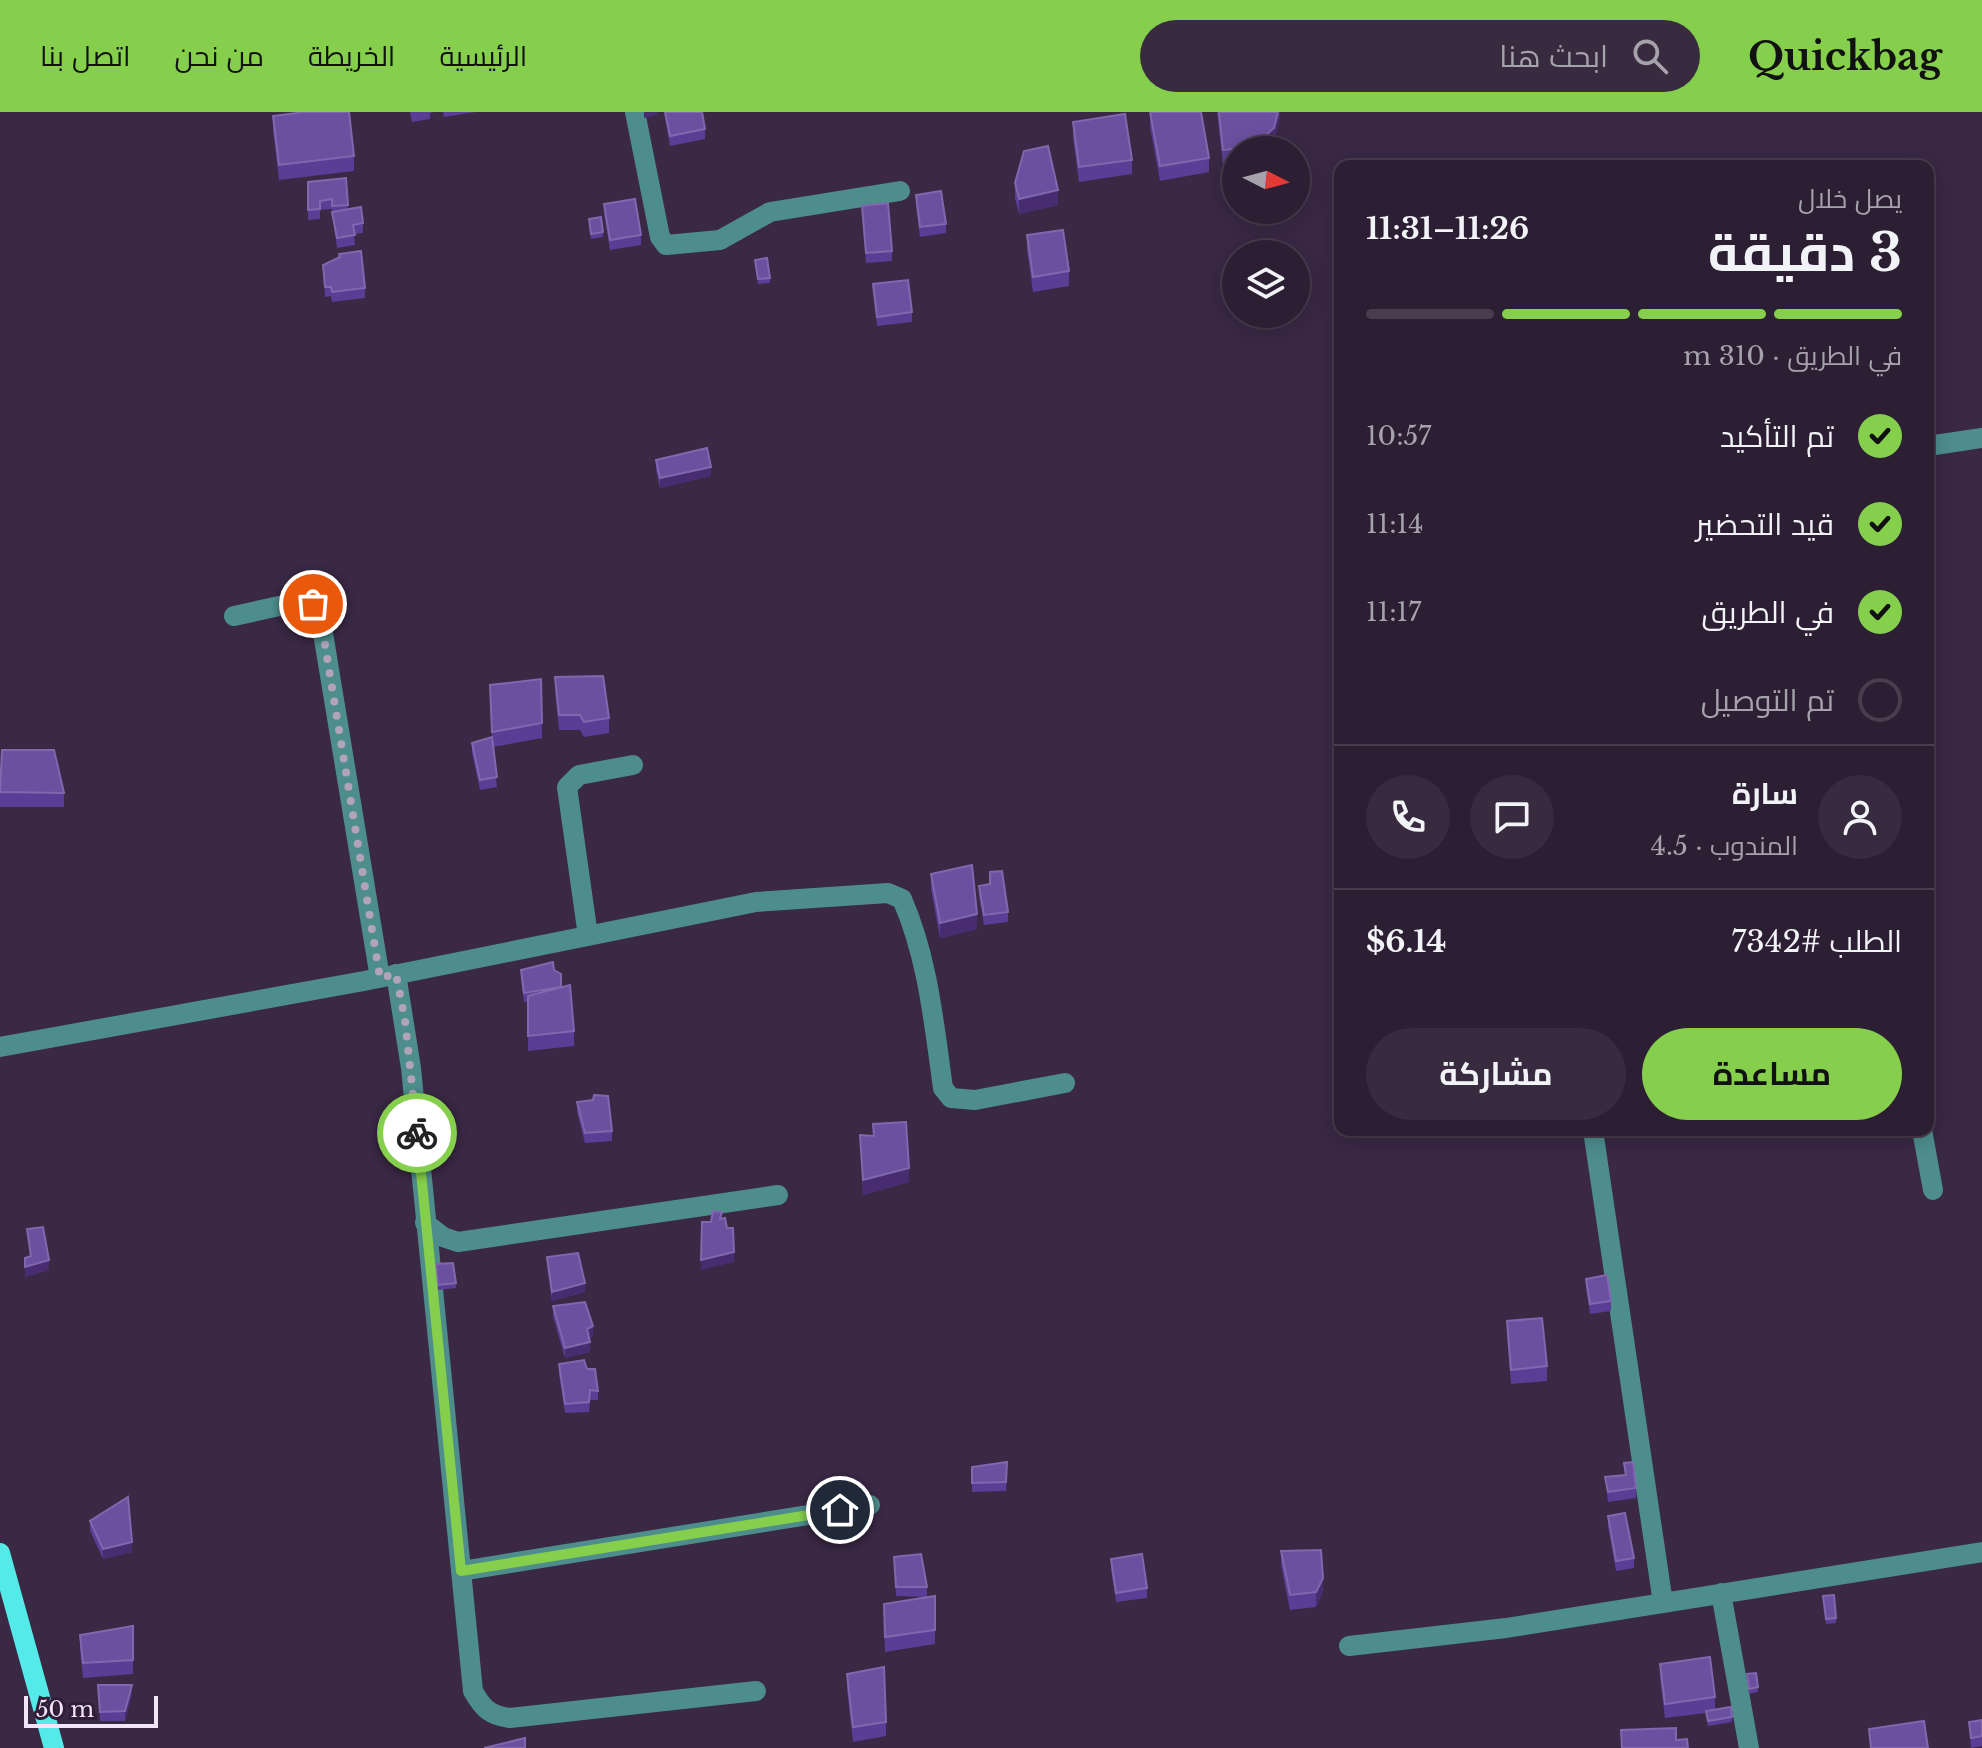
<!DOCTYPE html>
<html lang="ar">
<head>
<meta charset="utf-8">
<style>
	body { margin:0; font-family:"Libre Baskerville",Cairo,serif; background:#382b3f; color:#f1f3f6; direction:rtl; height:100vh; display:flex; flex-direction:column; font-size:30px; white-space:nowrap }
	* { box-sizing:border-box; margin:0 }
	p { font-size:26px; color:#a6a2ac }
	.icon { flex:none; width:44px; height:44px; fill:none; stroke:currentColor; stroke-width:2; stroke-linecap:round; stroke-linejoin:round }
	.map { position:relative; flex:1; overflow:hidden; direction:ltr }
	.sheet { position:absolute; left:1334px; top:48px; width:600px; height:976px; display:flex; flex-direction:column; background:#2c1e33; border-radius:16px; box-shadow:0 4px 20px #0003,0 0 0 2px #483c4e; direction:rtl }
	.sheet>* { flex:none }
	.needle { width:52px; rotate:96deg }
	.tools { position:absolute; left:1222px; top:24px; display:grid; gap:16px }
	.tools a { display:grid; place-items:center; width:88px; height:88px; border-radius:50%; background:#2c1e33; box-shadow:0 4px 20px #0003,0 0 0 2px #483c4e; font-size:40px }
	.scale { position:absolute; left:24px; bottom:20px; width:134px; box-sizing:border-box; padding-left:8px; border:4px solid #f1e5f7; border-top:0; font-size:22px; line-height:28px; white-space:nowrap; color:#f1e5f7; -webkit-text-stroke:6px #301e39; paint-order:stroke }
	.pin { position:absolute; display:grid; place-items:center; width:68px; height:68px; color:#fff; margin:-34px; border:4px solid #fff; border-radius:50%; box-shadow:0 2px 8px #0007 }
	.courier { position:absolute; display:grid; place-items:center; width:80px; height:80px; margin:-40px; border:6px solid #85cf4c; border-radius:50%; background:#fff; color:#222; box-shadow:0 2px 10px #0007 }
	.headline em { font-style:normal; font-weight:700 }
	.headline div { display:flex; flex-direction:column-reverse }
	.headline { display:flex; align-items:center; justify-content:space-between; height:136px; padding:0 32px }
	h1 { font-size:52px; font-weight:700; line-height:60px }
	.bar { display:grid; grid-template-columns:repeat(4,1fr); gap:12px 8px; align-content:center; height:96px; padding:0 32px }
	.bar i { height:10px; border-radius:6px; background:#483c4e }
	.bar .current { background:#85cf4c }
	.bar p { grid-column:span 4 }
	.line { display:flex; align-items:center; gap:20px; padding:0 32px; border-top:2px solid #483c4e }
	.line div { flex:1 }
	.round { display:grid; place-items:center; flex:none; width:84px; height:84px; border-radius:42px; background:#382b3f }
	ol { padding:0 32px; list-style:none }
	li { display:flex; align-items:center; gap:24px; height:88px }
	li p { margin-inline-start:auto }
	li .icon { padding:8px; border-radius:50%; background:#85cf4c; color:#111; stroke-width:4 }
	li:last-child { color:#a6a2ac }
	li i { width:44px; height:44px; border:4px solid #483c4e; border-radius:50% }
	.button { display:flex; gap:16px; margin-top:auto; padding:16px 32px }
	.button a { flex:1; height:92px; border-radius:48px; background:#85cf4c; color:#111; font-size:32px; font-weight:700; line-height:92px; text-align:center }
	.button a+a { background:#382b3f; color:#f1f3f6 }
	header { display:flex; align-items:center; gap:48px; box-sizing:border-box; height:112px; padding:0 40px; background:#85cf4c; color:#111 }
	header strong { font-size:38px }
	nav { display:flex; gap:44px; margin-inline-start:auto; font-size:28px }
	.search { width:560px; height:72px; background:#382b3f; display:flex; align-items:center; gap:20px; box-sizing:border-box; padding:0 28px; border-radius:44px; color:#a6a2ac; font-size:30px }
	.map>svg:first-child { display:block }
</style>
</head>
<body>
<header>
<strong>Quickbag</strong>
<div class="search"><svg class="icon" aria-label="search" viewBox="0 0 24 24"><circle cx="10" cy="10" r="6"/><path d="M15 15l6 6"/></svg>ابحث هنا</div>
<nav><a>الرئيسية</a><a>الخريطة</a><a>من نحن</a><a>اتصل بنا</a></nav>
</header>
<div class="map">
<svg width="1982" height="1636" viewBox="0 0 1982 1636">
	<rect width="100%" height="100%" fill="#3a2844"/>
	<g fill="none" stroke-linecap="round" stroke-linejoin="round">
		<!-- minor -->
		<path stroke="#4d8d8c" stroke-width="20" d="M635,0L660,125L666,133L720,128L770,100L900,79
			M1928,334L1982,326
			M234,504L302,489L313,492L320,503L380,866
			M588,824L567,675L579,663L633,653
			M396,862L411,956L473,1579C483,1597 490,1603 510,1606L756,1579
			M0,935L364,869L756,790L888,781L902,787C928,846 934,912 943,976L951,986L975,988L1065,971
			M1593,1018L1663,1491
			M1922,1018L1933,1078
			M425,1111L443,1125L458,1130L778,1083
			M461,1459L870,1393
			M1721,1481L1749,1636
			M1349,1534L1506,1516L1982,1440"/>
		<!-- major -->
		<path stroke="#54eae8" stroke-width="20" d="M0,1441L54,1636"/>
	</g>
	<!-- wall -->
	<path fill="#5a3e95" d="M410,0H435L430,1V7L412,10Z
		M443,0H476L444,5Z
		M664,0H702L705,17V27L670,34Z
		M1150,0L1209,46V60L1160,69L1150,15Z
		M1217,0H1280L1274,31L1265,38H1236V51L1223,53Z
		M273,4L354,44V59L279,68L273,18Z
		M1073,10L1132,48V62L1079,70L1073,25Z
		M346,66L348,97L363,111V121L354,122L355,133L337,136L332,97L320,98V107L308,108V70Z
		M1015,71L1058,93L1019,102L1015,86Z
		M916,83L946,112V121L920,125L916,93Z
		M604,92L641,123V133L610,138L604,102Z
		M862,94L892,139V149L866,151Z
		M589,107L603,120V125L591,127Z
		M1027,123L1069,159V174L1033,180L1027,138Z
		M755,148L770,166V171L758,172Z
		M323,153L365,176V186L332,190L331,184L325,185Z
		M873,172L912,200V210L877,214Z
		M656,348L711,364L660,376L656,358Z
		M555,565L609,606V621L584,625L580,618H559L555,579Z
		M541,567L542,626L493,635L497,675L480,678L472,641V631L492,625L490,573Z
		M0,668L64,681V695H0Z
		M931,762L977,817L940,826L931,777Z
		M979,774L1008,800V810L984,813L979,784Z
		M521,858H554L561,875L574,919V934L528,939V890H524L521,868Z
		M577,990L612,1019V1029L585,1031L577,1000Z
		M860,1023L909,1070L863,1083Z
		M27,1117L49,1158L25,1165V1146L30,1144Z
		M547,1145L585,1180L552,1189L547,1154Z
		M436,1152L456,1171V1176L438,1178Z
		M1586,1167L1611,1189V1199L1590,1202L1586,1176Z
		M553,1194L593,1224L589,1226L590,1240L565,1246L553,1204Z
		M1507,1209L1547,1254V1269L1511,1272L1507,1224Z
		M559,1252L587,1257L598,1279V1288H590L589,1300L565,1301L559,1262Z
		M1624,1351L1636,1376V1386L1608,1390L1605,1365L1625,1363Z
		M972,1355L1007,1360L1006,1379L972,1380Z
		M1608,1404L1634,1446V1456L1616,1459L1608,1414Z
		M90,1409L132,1440L103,1447L90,1419Z
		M1281,1439L1323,1480L1316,1495L1290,1498L1281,1453Z
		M894,1445L927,1475V1485L896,1484Z
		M1111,1447L1147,1476V1486L1116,1490L1111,1457Z
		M935,1484V1532L885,1540L884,1507Z
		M1823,1484L1836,1506V1511L1826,1512Z
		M133,1514V1562L83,1566L80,1537V1523Z
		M1660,1552L1715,1585V1598L1732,1605V1610L1708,1614L1706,1601L1665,1606L1660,1566Z
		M847,1562L886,1610V1624L853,1630L847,1577Z
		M1747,1562L1758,1575V1580L1749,1582Z
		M98,1573L132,1583L125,1609H100Z
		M1982,1608V1634L1971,1636L1969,1610Z"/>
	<!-- shaded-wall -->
	<path fill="#472d70" d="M644,0H657V3L644,6Z
		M1278,0H1280V5L1274,31L1265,38H1252V35Z
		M1058,78V93L1019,102V87Z
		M711,355V364L660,376V366Z
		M977,802V817L940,826V811Z
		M909,1056V1070L863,1083V1068Z
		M734,1140V1150L701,1158V1148Z
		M49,1148V1158L25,1165V1155Z
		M585,1171V1180L552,1189V1180Z
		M593,1214V1224L587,1227V1217Z
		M590,1230V1240L565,1246V1236Z
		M132,1430V1440L103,1447V1437Z
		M1323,1466V1480L1316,1495V1480Z
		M132,1573V1583L125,1609V1599Z"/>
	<!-- building -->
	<path fill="#6b50a0" stroke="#8067ae" stroke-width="2" d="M304,0H349L354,44L279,53L273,4Z
		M665,0H702L705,17L670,24Z
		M1150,0H1201L1209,46L1160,54Z
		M1219,0H1278L1274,16L1252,35L1223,38Z
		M1125,2L1132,48L1079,55L1073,10Z
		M1048,34L1058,78L1019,87L1015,71L1024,39Z
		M346,66L348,93L332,94V87L320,89V97L308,98V70Z
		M941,79L946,112L920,115L916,83Z
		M635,87L641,123L610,128L604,92Z
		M888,91L892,139L866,141L862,94Z
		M361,95L363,111L353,113L355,123L337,126L332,100Z
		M601,105L603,120L591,122L589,107Z
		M1063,118L1069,159L1033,165L1027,123Z
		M361,139L365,176L332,180L331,175H325L323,153L340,145L339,142Z
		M767,146L770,166L758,167L755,148Z
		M908,168L912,200L877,205L873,172Z
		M707,336L711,355L660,366L656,348Z
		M603,564L609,606L584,610L580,603H559L555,565Z
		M541,567L542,611L492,620L490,573Z
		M492,625L497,665L480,668L472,631Z
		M2,638H54L64,681L0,680Z
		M972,753L977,802L940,811L931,762Z
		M1002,759L1008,800L984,803L979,774L990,772V760Z
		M553,850L554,858L561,862V875L524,881L521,858Z
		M570,873L574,919L528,924V884Z
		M594,983L608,984L612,1019L585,1021L577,990L593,988Z
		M906,1010L909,1056L863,1068L860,1023L874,1024L873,1012Z
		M713,1099L722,1100L720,1107L725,1106L727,1116H733L734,1140L701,1148L702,1110H711Z
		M43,1115L49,1148L25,1155V1146L31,1144L27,1117Z
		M578,1141L585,1171L552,1180L547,1145Z
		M453,1151L456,1171L438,1173L436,1152Z
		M1607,1163L1611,1189L1590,1192L1586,1167Z
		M585,1190L593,1214L587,1217L590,1230L565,1236L553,1194Z
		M1542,1206L1547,1254L1511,1258L1507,1209Z
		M584,1248L587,1257H595L598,1279L590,1278L589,1290L565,1292L559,1252Z
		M1007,1350L1006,1370L972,1371V1355Z
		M1633,1350L1636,1376L1608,1380L1605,1365L1626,1363L1624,1351Z
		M128,1385L132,1430L103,1437L90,1409Z
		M1625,1401L1634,1446L1616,1449L1608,1404Z
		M1321,1438L1323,1466L1316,1480L1290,1483L1281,1439Z
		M921,1442L927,1475H896L894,1445Z
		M1142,1442L1147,1476L1116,1481L1111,1447Z
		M1834,1483L1836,1506L1826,1507L1823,1484Z
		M935,1484V1518L885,1525L884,1492Z
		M133,1514V1548L83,1551L80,1523Z
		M1710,1545L1715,1585L1665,1592L1660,1552Z
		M884,1555L886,1610L853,1615L847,1562Z
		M1756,1561L1758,1575L1749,1577L1747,1562Z
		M98,1573H132L125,1599L100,1600Z
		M1731,1595L1732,1605L1708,1609L1706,1599Z
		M1982,1608V1624L1971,1626L1969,1610Z
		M1924,1609L1928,1636H1871L1869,1617Z
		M1676,1616V1628L1687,1627L1688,1636H1622L1621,1618Z
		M525,1626V1636H484Z"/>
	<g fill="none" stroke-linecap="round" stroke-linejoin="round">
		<!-- done -->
		<path stroke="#b1a3b8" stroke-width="8" stroke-dasharray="0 14.4" d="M313,492L320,503L380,866L396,862L405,908L417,1021"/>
		<!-- route -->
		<path stroke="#85cf4c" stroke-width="10" d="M417,1021L461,1459L840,1398"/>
	</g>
</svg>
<div class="tools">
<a><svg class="needle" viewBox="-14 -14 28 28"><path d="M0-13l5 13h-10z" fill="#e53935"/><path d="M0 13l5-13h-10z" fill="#a6a2ac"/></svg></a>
<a><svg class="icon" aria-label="layers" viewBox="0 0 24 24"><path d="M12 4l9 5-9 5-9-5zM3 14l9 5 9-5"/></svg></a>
</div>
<div class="scale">50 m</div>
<div class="pin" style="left:313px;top:492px;background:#ea580c"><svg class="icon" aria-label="bag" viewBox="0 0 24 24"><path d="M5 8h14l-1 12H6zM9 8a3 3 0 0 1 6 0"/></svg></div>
<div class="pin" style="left:840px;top:1398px;background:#1f2937"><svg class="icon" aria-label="home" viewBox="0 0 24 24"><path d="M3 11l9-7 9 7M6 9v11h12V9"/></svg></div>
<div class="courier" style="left:417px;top:1021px"><svg class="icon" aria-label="bike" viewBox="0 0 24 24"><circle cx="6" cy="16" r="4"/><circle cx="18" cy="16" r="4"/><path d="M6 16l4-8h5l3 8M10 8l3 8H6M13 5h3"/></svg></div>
<section class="sheet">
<div class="headline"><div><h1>3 دقيقة</h1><p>يصل خلال</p></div><em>11:26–11:31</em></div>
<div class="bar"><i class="current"></i><i class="current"></i><i class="current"></i><i></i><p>في الطريق · 310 m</p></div>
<ol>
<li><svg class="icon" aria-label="check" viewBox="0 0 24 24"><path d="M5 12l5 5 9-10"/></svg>تم التأكيد<p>10:57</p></li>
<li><svg class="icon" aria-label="check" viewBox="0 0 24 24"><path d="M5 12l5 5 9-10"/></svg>قيد التحضير<p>11:14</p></li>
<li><svg class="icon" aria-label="check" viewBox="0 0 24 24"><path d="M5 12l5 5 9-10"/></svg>في الطريق<p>11:17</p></li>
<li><i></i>تم التوصيل</li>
</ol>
<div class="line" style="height:144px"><a class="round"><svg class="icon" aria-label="person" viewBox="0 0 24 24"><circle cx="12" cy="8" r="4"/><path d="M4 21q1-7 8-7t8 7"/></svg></a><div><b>سارة</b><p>المندوب · 4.5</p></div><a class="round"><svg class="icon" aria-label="chat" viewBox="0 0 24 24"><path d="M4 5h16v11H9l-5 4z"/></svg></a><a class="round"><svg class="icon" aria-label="phone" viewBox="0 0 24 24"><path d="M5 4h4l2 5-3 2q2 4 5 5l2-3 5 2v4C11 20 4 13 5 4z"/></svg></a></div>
<div class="line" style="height:104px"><div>الطلب #7342</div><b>$6.14</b></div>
<div class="button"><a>مساعدة</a><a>مشاركة</a></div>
</section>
</div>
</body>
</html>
